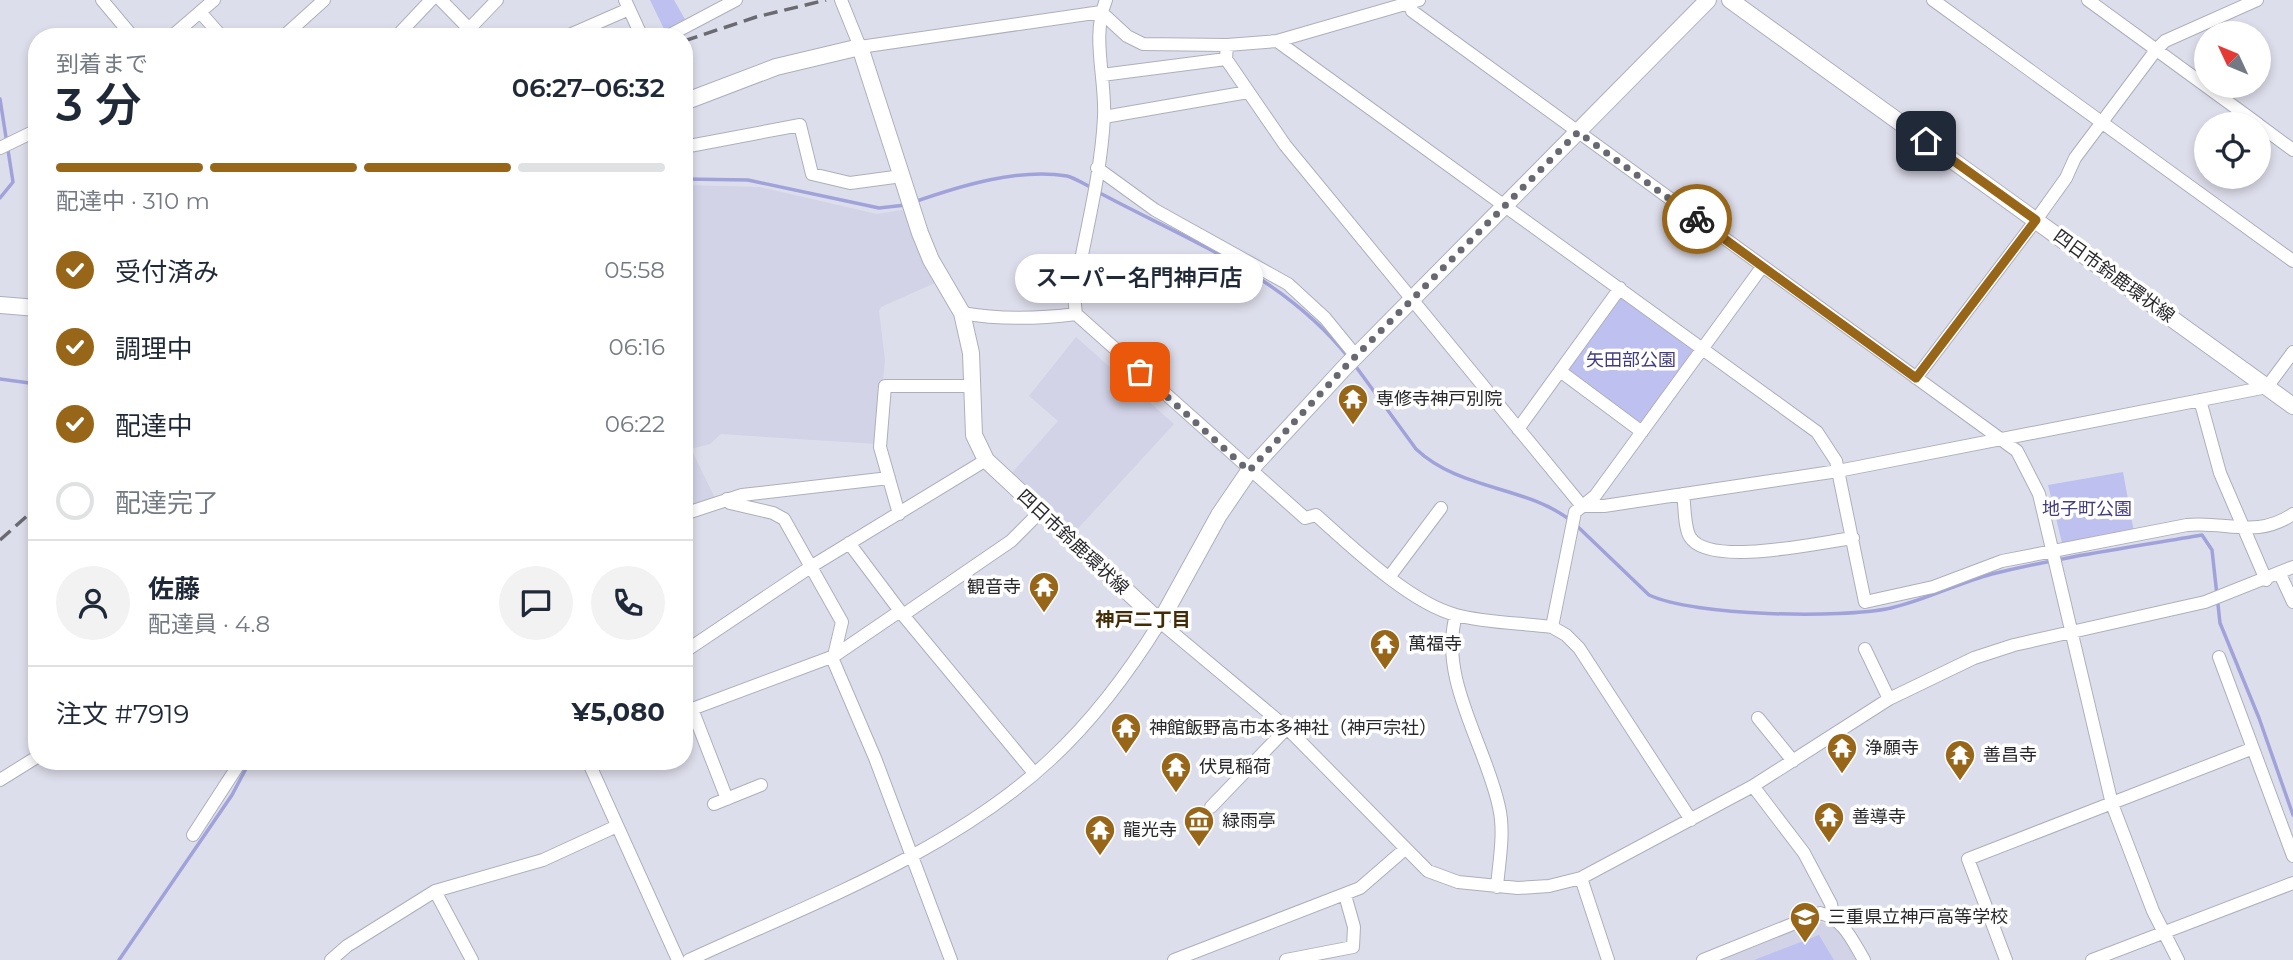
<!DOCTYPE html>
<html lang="ja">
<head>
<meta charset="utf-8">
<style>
	body { margin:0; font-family:Montserrat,"Noto Sans JP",sans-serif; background:#f2f2f3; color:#1f2937; height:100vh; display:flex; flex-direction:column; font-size:26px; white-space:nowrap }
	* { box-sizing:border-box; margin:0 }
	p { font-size:23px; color:#747a83 }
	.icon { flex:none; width:38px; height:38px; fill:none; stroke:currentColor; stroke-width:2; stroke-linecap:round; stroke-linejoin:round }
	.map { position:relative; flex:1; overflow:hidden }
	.drawer { position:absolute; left:28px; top:28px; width:665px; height:742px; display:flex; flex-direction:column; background:#fff; border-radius:28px; box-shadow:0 4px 10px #0003 }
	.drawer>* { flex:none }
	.needle { width:46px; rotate:314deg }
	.controls { position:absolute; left:2194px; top:21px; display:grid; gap:14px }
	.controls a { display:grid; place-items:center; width:77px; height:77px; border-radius:50%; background:#fff; box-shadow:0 4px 10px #0003; font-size:35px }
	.pin { position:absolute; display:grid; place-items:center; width:60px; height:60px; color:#fff; margin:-30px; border-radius:14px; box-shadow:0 4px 10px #0006 }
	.courier { position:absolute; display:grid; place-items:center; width:70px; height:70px; margin:-35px; border:5px solid #976618; border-radius:50%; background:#fff; color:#222; box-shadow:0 2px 9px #0007 }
	.bubble { position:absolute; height:49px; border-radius:24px; background:#fff; box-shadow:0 4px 10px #0003; font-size:23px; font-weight:600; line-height:49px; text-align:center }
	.headline em { font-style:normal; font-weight:600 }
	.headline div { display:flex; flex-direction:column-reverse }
	.headline { display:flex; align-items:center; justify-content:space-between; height:119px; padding:0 28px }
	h1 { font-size:46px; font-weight:600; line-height:52px }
	.bar { display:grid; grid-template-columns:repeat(4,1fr); gap:10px 7px; align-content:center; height:84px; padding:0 28px }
	.bar i { height:9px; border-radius:5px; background:#e0e1e3 }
	.bar .selected { background:#976618 }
	.bar p { grid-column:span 4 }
	.line { display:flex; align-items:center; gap:18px; padding:0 28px; border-top:2px solid #e0e1e3 }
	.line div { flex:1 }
	.round { display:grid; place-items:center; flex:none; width:74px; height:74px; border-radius:37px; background:#f2f2f3 }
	ol { padding:0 28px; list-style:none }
	li { display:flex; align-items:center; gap:21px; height:77px }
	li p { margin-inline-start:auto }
	li .icon { padding:7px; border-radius:50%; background:#976618; color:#fff; stroke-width:4 }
	li:last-child { color:#747a83 }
	li i { width:38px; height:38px; border:4px solid #e0e1e3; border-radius:50% }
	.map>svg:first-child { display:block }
</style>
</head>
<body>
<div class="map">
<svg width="2293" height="960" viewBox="0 0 2293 960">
	<rect width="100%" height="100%" fill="#dddeeb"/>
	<!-- built -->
	<path fill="#d2d3e7" d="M684,185L760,187L877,214L907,209L915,233L911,234L935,283L881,307L879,311L885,360L877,444L721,434L710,444L691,449L715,498L684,509Z
		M1076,337L1174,424L1072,535L1009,476L1058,421L1029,396Z
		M1816,921L1839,927L1860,960H1721Z"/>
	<!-- green -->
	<path fill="#bec0f0" d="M650,0H674L686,21L666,33Z
		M1625,298L1692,347L1693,353L1643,421L1636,423L1570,374V367L1620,299Z
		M2123,472L2134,532L2062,543L2048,485Z
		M1819,935L1834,960H1754Z"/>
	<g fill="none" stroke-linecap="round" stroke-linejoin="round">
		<!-- stream -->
		<path stroke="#a1a2da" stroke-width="3.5" d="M0,99L13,182L0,198
			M684,179L748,180L879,208L906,205
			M1098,192C1189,241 1283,275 1349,358
			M914,202C960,186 1017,168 1067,176C1075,178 1084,184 1092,188
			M1354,364L1416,449C1459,490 1526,486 1570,520
			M0,379L37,384
			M1576,525L1649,595C1694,616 1841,619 1891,608C1926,600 1958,583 1992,574C2061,557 2132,547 2202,535L2212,550L2220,623L2259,718L2293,815
			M119,960L232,795L250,761"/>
		<!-- minor casing -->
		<g stroke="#aeafbc" stroke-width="14">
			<path id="minor" d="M102,0L133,37
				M441,0L477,37
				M625,0L642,37
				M841,0L860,47L1101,12L1127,36L1143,44L1227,45L1226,59L1285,145L1582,506H1604L1838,471L2267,387L2293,352
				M1106,0C1091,37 1106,78 1104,117C1101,177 1084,238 1074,297L1076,314L1305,518L1316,515C1352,547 1410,603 1456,615C1486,623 1521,623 1552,627L1566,635L1579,648L1691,820
				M1933,0L2293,261
				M2088,0L2258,124
				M1410,4L1412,11L2017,451L2039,494L2112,804L2153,911L2178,960
				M200,12L222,37
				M470,28L497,0
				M171,37L214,0
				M283,37L324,0
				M396,37L431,0
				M565,37L629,9
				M666,37L736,0
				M1277,41L1817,432L1836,461L1865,602L1933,587L2002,561L2187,525C2227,521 2256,539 2293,514
				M1227,45L1277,41L1419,0
				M1102,75L1226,59
				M1104,117L1248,92
				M2259,125L2293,150
				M684,147L800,125L812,174L850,183L902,176
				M0,148L37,130
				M1097,168L1155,210L1288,284L1325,318L1356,356
				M962,313C1001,320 1037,319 1076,314
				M1560,371L1642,432
				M1916,378L2036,220L2066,178L2075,158L2156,50L2165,41L2257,0
				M2200,400L2220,473L2266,580
				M1518,429L1620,288
				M1683,494C1685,506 1684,527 1690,537C1709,568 1821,542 1853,538
				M727,499L730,503L773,513L784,519L842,622L833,660L875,758L951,960
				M684,514L742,495L889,478
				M899,514L880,447L885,386H971
				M849,543L903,615L1034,773
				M2280,574L2293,602
				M1390,576L1441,508
				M903,615L1011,541L1040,512
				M1456,615C1438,679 1486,745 1499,807C1505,833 1499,861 1497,887
				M1552,627L1575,512L1595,496L1762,267
				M1865,649L1889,699
				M684,652L812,566L986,460
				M2219,657L2293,856
				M692,709L727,799
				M684,712L834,656L900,611
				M1758,718L1793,761
				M588,761L678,960
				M0,780L37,757
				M1753,786L1804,853L1831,904L1833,916
				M714,804L761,785
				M1211,807L1287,728
				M193,835L241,761
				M1581,878L1608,960
				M435,891L472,960
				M331,960L347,946L435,891L543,860L617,826
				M689,960C812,903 950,853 1051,759C1094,719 1129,672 1160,622L1287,728L1428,871L1458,882L1518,888L1549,886L1581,878L1753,786L1889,699L1974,658L2014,645L2205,602L2293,567
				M1174,960L1360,888L1405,849
				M1286,960L1353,947L1354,927L1345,895
				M1703,960L1820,913C1844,919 1852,940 1864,960
				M2006,960L1968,859L2251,749
				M2092,960L2293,883"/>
		</g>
		<!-- major casing -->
		<g stroke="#aeafbc" stroke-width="18">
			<path id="major" d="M1730,0L2293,406
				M684,102L776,67L860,47L920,233L931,260L962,313L971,353L974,435L986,460L1160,622L1219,515L1249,471L1346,366L1708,0
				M0,305L37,308"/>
		</g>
		<!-- minor -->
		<use href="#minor" stroke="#fff" stroke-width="12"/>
		<!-- major -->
		<use href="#major" stroke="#fff" stroke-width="16"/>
		<!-- rail -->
		<path stroke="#6a6a72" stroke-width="3.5" stroke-dasharray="14 7" stroke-linecap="butt" d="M684,41L756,17L826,0
			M0,540L37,507"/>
	</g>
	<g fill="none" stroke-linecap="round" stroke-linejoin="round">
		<!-- done -->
		<path stroke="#676870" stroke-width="7" stroke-dasharray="0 12.6" d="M1140,372L1249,471L1346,366L1578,132L1697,219"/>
		<!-- route -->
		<path stroke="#976618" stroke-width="9" d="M1697,219L1916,378L2036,220L1926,141"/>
	</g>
	<!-- icons -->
	<defs>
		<g id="temple-pin" transform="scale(1.575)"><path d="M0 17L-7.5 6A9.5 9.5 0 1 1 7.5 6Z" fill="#976618" stroke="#fff"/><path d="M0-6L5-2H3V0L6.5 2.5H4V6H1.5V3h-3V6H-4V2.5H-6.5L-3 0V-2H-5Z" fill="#fff"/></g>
		<g id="museum-pin" transform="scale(1.575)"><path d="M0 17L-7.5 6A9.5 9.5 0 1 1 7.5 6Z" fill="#976618" stroke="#fff"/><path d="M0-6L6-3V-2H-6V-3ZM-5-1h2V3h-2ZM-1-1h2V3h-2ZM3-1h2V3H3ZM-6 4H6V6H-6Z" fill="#fff"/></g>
		<g id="school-pin" transform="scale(1.575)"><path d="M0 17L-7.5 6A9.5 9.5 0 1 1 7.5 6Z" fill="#976618" stroke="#fff"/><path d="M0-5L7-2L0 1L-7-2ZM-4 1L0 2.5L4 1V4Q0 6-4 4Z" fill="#fff"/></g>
	</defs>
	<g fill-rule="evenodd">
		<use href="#temple-pin" x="1353" y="399"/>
		<use href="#temple-pin" x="1044" y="587"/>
		<use href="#temple-pin" x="1385" y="644"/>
		<use href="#temple-pin" x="1126" y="728"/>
		<use href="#temple-pin" x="1842" y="748"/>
		<use href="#temple-pin" x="1960" y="755"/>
		<use href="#temple-pin" x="1176" y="767"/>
		<use href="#temple-pin" x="1829" y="817"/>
		<use href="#museum-pin" x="1199" y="821"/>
		<use href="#temple-pin" x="1100" y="830"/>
		<use href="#school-pin" x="1805" y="917"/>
	</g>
	<g text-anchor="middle" stroke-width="7" stroke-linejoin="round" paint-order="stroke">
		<!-- street labels -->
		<g font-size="18" fill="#28282d" stroke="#fff">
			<text transform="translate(2114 276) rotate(36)" y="6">四日市鈴鹿環状線</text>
			<text transform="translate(1073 542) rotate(43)" y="6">四日市鈴鹿環状線</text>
		</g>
		<!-- park labels -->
		<g font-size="18" fill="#413c7f" stroke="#fff">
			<text x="1631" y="366">矢田部公園</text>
			<text x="2087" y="515">地子町公園</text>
		</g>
		<!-- poi labels -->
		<g font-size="18" fill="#28282d" stroke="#fff" text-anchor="start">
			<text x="1376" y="405">専修寺神戸別院</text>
			<text x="1021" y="593" text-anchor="end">観音寺</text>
			<text x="1408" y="650">萬福寺</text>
			<text x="1149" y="734">神館飯野高市本多神社（神戸宗社）</text>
			<text x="1865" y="754">浄願寺</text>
			<text x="1983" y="761">善昌寺</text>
			<text x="1199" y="773">伏見稲荷</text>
			<text x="1852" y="823">善導寺</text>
			<text x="1222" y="827">緑雨亭</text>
			<text x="1123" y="836">龍光寺</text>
			<text x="1828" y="923">三重県立神戸高等学校</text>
		</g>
		<!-- neighbourhood labels -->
		<g font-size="19" font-weight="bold" fill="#422b06" stroke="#fff">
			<text x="1143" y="626">神戸二丁目</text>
		</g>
	</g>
</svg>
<div class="controls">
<a><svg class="needle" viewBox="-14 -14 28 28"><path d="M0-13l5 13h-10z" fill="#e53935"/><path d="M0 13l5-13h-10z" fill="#747a83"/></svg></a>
<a><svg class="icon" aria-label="locate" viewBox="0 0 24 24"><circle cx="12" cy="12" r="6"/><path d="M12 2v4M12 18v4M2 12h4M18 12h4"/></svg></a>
</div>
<div class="pin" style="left:1140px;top:372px;background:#ea580c"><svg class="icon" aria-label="bag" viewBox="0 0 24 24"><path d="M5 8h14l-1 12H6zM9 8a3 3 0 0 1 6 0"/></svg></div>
<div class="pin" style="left:1926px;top:141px;background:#1f2937"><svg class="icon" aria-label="home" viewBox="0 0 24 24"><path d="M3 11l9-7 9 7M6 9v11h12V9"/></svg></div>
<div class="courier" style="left:1697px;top:219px"><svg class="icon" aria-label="bike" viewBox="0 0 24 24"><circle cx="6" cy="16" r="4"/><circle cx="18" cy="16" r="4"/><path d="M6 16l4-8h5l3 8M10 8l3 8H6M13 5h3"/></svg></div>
<div class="bubble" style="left:1015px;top:254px;width:248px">スーパー名門神戸店</div>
<section class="drawer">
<div class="headline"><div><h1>3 分</h1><p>到着まで</p></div><em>06:27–06:32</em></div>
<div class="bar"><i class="selected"></i><i class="selected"></i><i class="selected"></i><i></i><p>配達中 · 310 m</p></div>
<ol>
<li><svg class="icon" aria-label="check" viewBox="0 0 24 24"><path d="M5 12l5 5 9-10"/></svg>受付済み<p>05:58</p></li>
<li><svg class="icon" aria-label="check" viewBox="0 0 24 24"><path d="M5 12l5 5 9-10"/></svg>調理中<p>06:16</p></li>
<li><svg class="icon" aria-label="check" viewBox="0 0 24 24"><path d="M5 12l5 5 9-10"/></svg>配達中<p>06:22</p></li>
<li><i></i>配達完了</li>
</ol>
<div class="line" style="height:126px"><a class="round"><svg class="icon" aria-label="person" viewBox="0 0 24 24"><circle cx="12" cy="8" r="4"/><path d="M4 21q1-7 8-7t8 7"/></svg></a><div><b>佐藤</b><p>配達員 · 4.8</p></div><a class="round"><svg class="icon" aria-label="chat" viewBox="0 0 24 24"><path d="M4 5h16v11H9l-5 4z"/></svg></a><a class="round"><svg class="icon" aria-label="phone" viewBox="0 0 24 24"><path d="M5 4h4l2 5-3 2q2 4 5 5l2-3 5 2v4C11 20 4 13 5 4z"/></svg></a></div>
<div class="line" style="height:91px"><div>注文 #7919</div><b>¥5,080</b></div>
</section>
</div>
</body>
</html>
